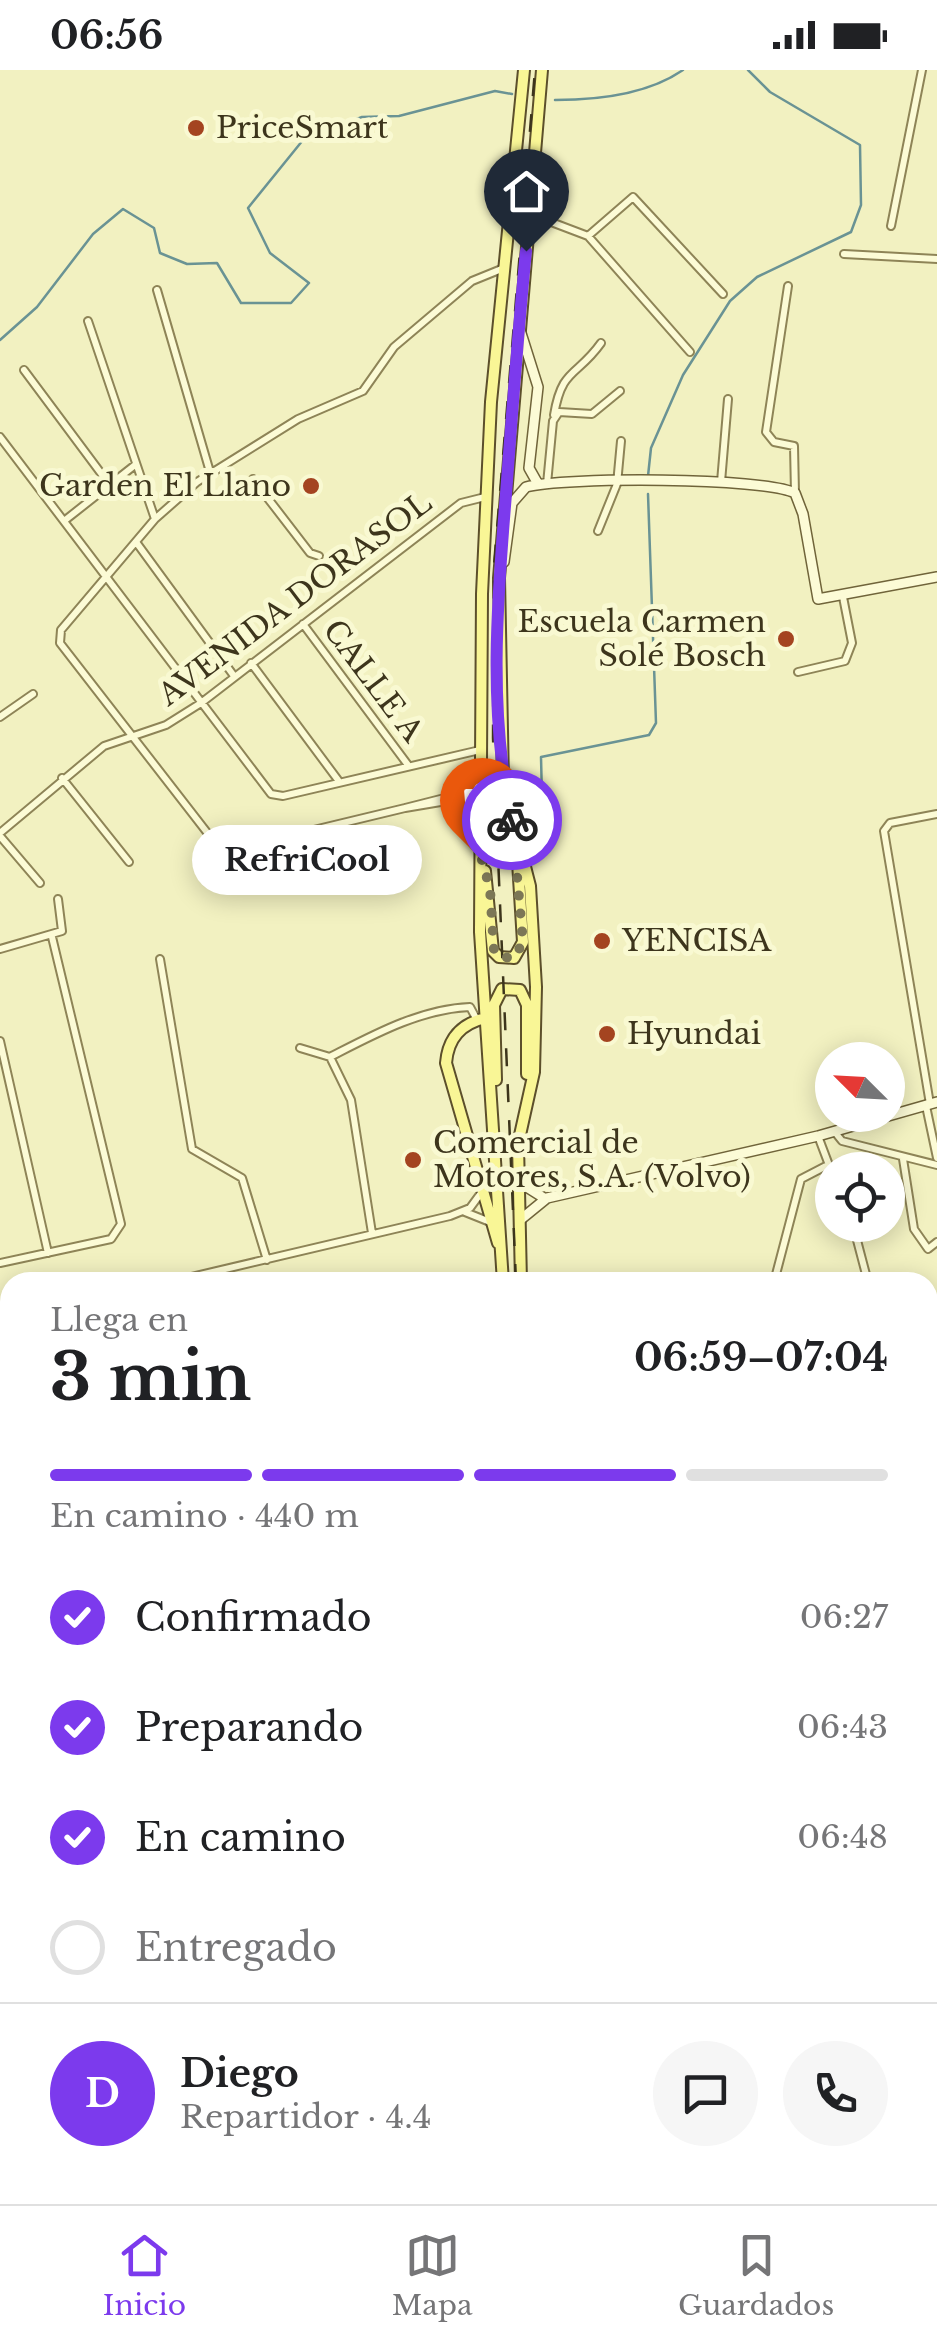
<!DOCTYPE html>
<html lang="es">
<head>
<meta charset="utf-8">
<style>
	body { margin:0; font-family:"Libre Baskerville",serif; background:#f6f6f6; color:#202124; height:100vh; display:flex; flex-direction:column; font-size:38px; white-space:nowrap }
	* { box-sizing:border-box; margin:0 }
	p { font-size:32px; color:#757577 }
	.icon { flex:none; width:55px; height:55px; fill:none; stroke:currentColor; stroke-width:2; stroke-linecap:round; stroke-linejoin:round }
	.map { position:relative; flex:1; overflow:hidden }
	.details { position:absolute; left:0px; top:1202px; width:938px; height:932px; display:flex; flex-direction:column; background:#fff; border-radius:30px 30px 0 0; box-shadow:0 5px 25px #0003 }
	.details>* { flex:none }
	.needle { width:65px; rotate:294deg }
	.controls { position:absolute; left:815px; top:972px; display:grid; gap:20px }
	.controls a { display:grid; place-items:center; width:90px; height:90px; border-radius:50%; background:#fff; box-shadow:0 5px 25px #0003; font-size:50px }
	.pin { position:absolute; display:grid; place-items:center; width:85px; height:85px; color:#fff; margin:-102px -42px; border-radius:50% 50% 50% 0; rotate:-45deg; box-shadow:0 0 10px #0007 }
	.pin .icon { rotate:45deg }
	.courier { position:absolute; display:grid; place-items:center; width:100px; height:100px; margin:-50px; border:8px solid #7c3aed; border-radius:50%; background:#fff; color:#222; box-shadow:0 2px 12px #0007 }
	.bubble { position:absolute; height:70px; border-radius:35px; background:#fff; box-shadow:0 5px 25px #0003; font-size:32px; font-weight:700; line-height:70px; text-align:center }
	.summary em { font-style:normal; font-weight:700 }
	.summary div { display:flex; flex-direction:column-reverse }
	.summary { display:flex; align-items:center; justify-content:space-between; height:170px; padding:0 50px }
	h1 { font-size:65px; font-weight:700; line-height:75px }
	.bar { display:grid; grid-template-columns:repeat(4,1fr); gap:15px 10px; align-content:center; height:120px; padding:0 50px }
	.bar i { height:12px; border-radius:8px; background:#e0e0e0 }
	.bar .on { background:#7c3aed }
	.bar p { grid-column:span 4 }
	.line { display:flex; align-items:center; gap:25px; padding:0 50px; border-top:2px solid #e0e0e0 }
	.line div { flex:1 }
	.round { display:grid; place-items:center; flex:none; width:105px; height:105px; border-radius:52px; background:#f6f6f6 }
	ol { padding:0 50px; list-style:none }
	li { display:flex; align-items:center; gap:30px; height:110px }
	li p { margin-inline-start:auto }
	li .icon { padding:10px; border-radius:50%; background:#7c3aed; color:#fff; stroke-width:4 }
	li:last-child { color:#757577 }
	li i { width:55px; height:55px; border:5px solid #e0e0e0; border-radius:50% }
	.status { display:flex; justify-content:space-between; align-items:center; height:70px; padding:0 50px; background:#fff; direction:ltr }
	.status svg { height:28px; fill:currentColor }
	.tab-bar { display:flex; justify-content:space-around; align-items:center; height:140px; border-top:2px solid #e0e0e0; background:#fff; font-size:28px; color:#757577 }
	.tab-bar a { display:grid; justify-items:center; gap:5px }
	.tab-bar .on { color:#7c3aed }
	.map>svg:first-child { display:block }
</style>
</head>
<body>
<div class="status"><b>06:56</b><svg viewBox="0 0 49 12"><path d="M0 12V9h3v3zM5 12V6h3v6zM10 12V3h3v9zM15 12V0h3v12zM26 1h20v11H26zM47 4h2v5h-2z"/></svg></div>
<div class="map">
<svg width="937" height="2134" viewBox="0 0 937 2134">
	<rect width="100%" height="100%" fill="#f2f1c1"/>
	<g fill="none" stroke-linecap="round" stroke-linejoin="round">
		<!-- stream -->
		<path stroke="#6a9394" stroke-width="2.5" d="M555,30C598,30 647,25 683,0
			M0,270L37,237L93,164L123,139L154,158L160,183L187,194L217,193L241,233H291L309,213L270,183L248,138L303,70L362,47L399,46L495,21L512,24
			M648,406L651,378L683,305L730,231L757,207L851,162L861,135L860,75L770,22L748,0
			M542,727L541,687L649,665L656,653L648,424"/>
		<!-- street casing -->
		<g stroke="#8e8457" stroke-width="10">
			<path id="street" d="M530,144L588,166L690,282
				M891,156L922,0
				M588,166L633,127L723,224
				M844,184L937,189
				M788,216L766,362L774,372L794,376L795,423
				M157,220L210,402
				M88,251L155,449
				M24,300L109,414
				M554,345C562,297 577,307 601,273
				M0,367L271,724L283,726L480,680
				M253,409L310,483L319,486
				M721,412L728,329
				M547,414L553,351L559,342L592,344L620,321
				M64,451L135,395
				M598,461L617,414L621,371
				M136,472L234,606
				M303,554L408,695
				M251,593L338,710
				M798,602L845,591L852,573L843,527
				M0,647L33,624
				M62,708L129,792
				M405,738L480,719
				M0,763L104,676L166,655L201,633L461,433L485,427
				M209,765L60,573L61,560L155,449L197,412L298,349L363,321L394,277L472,211L504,198
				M0,766L40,813
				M202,787L405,738L482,725
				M0,879L62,861L58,829
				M160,889L192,1079L242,1108L267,1190
				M0,971L48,1183
				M300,978L330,987C373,965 420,939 470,937L477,950
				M330,987L351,1030L372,1163
				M930,1034L884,761L890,753L937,744
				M926,1036L937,1088
				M834,1061L842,1071L937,1095
				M818,1066L832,1103
				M903,1089L914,1159L928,1179L937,1172
				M465,1142L490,1152
				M853,1155L868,1212
				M0,1193L111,1169L121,1154L52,867
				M170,1212L450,1146L470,1138L481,1123
				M774,1212L801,1109L828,1095
				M0,1252L10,1250
				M928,1257L937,1254
				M0,1316L10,1384
				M928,1321L937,1318
				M928,1393H937
				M928,1563L937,1560
				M0,1812L10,1814
				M0,1956L10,1972
				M0,2115L5,2134
				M93,2125L95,2134"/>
		</g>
		<!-- secondary casing -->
		<g stroke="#70643a" stroke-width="12">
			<path id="secondary" d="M521,263L538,317L529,398L538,414
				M504,492L512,433L526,417C562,407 764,407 795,423L803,444L818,529L937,507
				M517,1111L544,1128
				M520,1150L547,1128L818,1066L937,1032
				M0,1684L10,1682
				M928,1983L937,1979"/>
		</g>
		<!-- primary casing -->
		<g stroke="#5c4f2b" stroke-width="14">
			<path id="primary" d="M485,801L493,881L499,887L514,888L523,872L518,792
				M485,948C461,954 448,968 446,993L498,1173
				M496,1010L494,935L502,919L520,920L527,935V1004
				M503,1212L480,862L482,524L491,332L524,0
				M521,1212L518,1074L534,1002L536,917L530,816L503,711L499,508L542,0
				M604,2125L606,2134
				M636,2125L640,2134"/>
		</g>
		<!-- street -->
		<use href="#street" stroke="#fcfbd6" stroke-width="6"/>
		<!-- secondary -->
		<use href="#secondary" stroke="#fcfbd6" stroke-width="9"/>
		<!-- primary -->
		<use href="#primary" stroke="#f9f696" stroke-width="10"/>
		<!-- rail -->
		<path stroke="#3d351c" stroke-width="2.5" stroke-dasharray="18 18" stroke-linecap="butt" d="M516,1212L493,668L494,495L535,0
			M612,2125L614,2134"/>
	</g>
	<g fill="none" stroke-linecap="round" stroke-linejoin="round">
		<!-- done -->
		<path stroke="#7c7756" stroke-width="10" stroke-dasharray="0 18" d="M482,790L490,819L494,881L499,887L514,888L523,872L512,750"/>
		<!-- route -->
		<path stroke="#7c3aed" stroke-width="12" d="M512,750C488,645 497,531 506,424C512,343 518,262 526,181"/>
	</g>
	<!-- markers -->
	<g fill="#a44420" stroke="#f9f9d2" stroke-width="4">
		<circle cx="196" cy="58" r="10"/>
		<circle cx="311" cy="416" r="10"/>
		<circle cx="786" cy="569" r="10"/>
		<circle cx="602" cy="871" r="10"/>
		<circle cx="607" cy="964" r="10"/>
		<circle cx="413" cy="1090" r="10"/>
	</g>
	<g text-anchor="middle" stroke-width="10" stroke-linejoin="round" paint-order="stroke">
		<!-- poi labels -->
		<g font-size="30" fill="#3d351c" stroke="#f9f9d2" text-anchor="start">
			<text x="216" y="68">PriceSmart</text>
			<text x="291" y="426" text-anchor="end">Garden El Llano</text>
			<text x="766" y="562" text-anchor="end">Escuela Carmen<tspan x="766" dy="34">Solé Bosch</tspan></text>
			<text x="622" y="881">YENCISA</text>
			<text x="627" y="974">Hyundai</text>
			<text x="433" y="1083">Comercial de<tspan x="433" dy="34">Motores, S.A. (Volvo)</tspan></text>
		</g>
		<!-- street labels -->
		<g font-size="30" fill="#3d351c" stroke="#f9f9d2">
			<text transform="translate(295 529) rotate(-37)" y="10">AVENIDA DORASOL</text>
			<text transform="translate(373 611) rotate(53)" y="10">CALLE A</text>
		</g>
	</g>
</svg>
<div class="controls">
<a><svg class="needle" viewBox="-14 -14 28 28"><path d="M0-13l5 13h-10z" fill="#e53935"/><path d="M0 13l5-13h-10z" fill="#757577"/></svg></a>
<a><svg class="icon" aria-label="locate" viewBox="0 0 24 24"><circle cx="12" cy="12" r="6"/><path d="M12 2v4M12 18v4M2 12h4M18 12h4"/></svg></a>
</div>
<div class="pin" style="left:482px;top:790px;background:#ea580c"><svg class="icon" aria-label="bag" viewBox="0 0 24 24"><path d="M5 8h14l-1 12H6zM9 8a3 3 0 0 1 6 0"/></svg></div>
<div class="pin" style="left:526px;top:181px;background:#1f2937"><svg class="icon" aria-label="home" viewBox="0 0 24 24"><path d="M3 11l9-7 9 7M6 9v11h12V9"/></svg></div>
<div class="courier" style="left:512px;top:750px"><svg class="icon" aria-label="bike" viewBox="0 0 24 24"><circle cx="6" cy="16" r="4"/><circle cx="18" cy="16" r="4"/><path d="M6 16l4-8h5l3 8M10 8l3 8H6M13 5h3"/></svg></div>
<div class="bubble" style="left:192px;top:755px;width:230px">RefriCool</div>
<section class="details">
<div class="summary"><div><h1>3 min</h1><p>Llega en</p></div><em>06:59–07:04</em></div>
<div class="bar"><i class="on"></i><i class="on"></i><i class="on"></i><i></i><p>En camino · 440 m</p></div>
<ol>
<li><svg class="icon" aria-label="check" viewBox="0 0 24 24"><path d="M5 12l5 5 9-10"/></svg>Confirmado<p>06:27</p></li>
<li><svg class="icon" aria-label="check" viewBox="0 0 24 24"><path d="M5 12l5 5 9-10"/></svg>Preparando<p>06:43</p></li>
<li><svg class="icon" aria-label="check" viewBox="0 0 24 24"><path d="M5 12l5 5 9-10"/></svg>En camino<p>06:48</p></li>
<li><i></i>Entregado</li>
</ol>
<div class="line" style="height:180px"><b class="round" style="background:#7c3aed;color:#fff">D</b><div><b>Diego</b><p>Repartidor · 4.4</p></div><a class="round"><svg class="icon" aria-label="chat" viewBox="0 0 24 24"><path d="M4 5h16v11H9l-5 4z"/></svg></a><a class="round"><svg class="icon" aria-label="phone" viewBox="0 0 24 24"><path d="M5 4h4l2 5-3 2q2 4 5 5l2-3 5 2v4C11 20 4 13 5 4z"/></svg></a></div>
</section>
</div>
<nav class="tab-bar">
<a class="on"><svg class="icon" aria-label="home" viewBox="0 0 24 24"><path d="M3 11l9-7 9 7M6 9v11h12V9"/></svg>Inicio</a>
<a><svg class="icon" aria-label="map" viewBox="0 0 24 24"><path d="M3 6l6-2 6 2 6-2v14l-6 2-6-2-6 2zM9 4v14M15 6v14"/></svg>Mapa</a>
<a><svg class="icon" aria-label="saved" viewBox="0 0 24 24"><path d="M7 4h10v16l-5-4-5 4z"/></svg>Guardados</a>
</nav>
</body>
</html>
